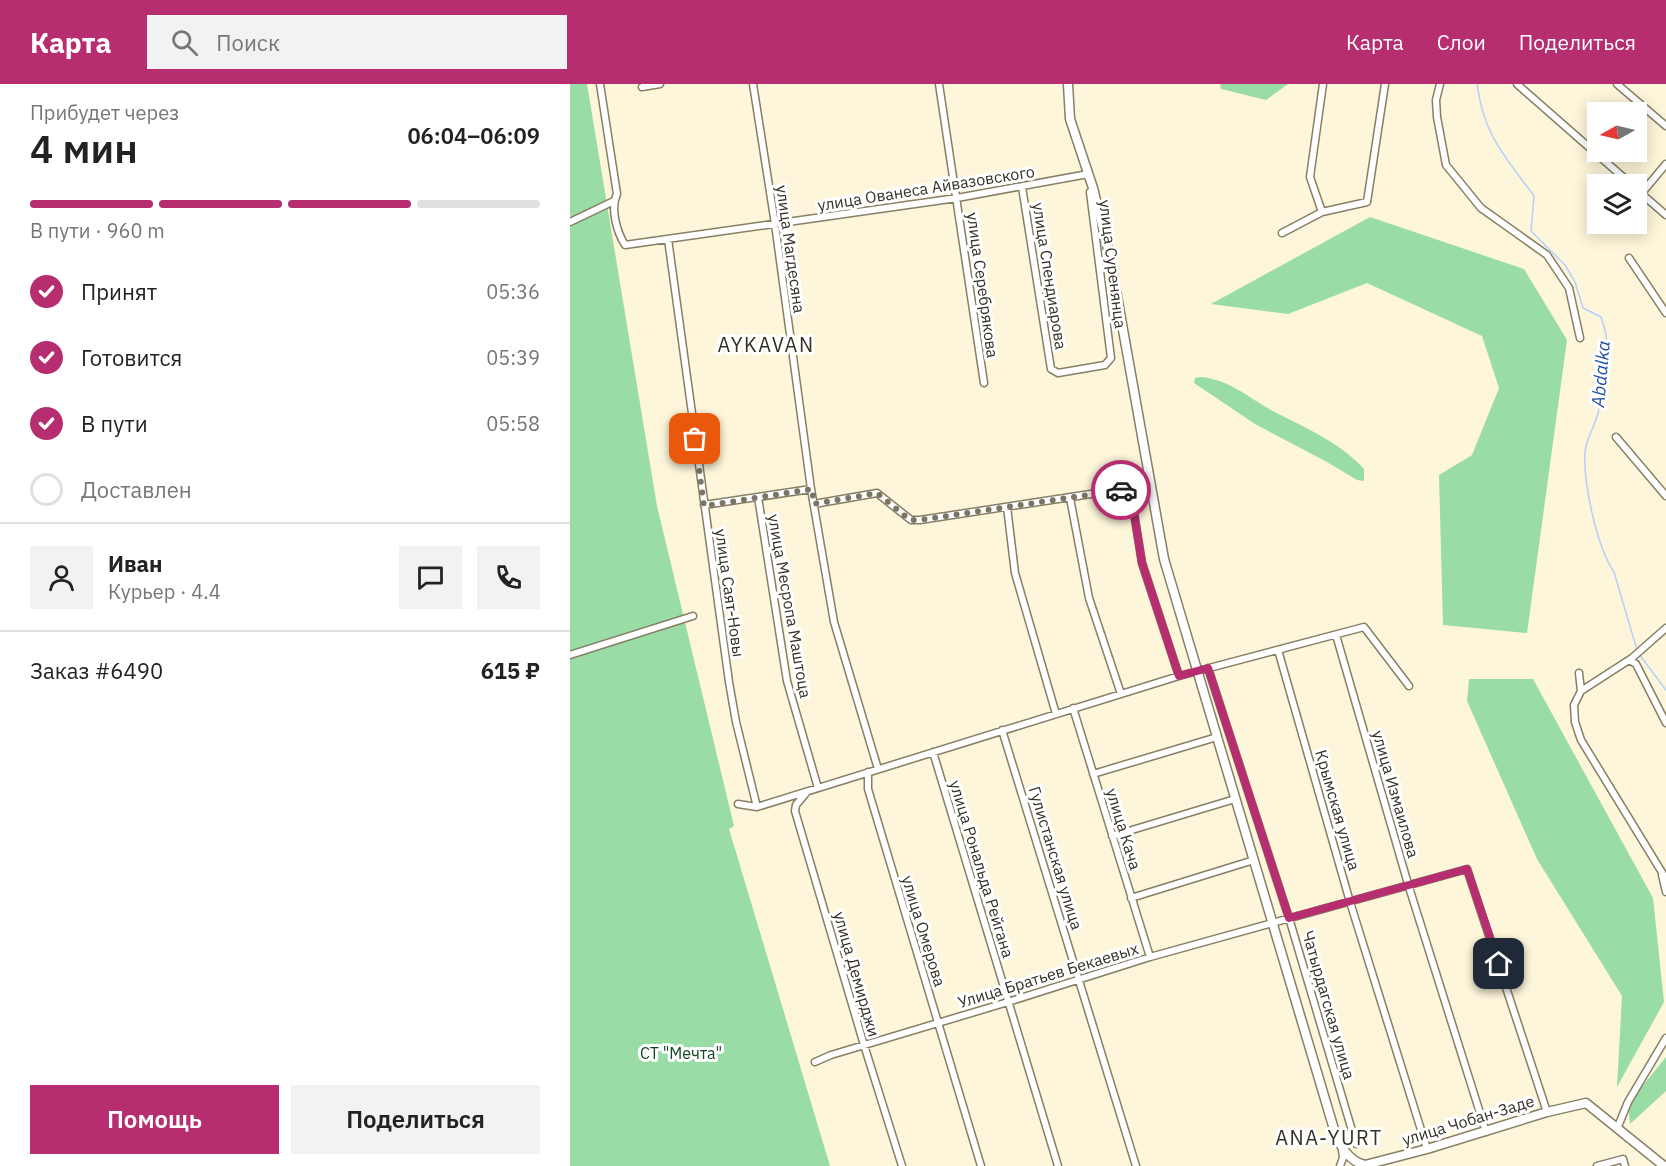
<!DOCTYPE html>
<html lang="ru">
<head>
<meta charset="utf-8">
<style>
	body { margin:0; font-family:"IBM Plex Sans",sans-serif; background:#f2f2f2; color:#222; height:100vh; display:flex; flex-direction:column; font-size:22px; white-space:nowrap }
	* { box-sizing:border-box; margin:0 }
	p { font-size:20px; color:#767676 }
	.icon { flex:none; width:33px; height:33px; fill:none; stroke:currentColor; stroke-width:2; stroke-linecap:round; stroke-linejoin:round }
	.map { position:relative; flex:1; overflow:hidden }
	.drawer { display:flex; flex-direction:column; background:#fff; width:570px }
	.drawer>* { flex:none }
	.needle { width:39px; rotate:262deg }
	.controls { position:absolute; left:1017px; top:18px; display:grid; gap:12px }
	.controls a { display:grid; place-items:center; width:60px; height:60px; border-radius:0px; background:#fff; box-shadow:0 3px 15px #0003; font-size:30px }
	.pin { position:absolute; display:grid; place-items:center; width:51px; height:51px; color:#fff; margin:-26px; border-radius:12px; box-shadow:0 3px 9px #0006 }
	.courier { position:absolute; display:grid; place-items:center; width:60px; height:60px; margin:-30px; border:4px solid #b62e6f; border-radius:50%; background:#fff; color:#222; box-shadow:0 2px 8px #0007 }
	.headline em { font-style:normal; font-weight:600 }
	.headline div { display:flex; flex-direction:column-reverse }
	.headline { display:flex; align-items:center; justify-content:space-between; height:102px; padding:0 30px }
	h1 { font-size:39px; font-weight:600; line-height:45px }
	.bar { display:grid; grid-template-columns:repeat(4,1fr); gap:9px 6px; align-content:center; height:72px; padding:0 30px }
	.bar i { height:8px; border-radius:4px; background:#e0e0e0 }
	.bar .current { background:#b62e6f }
	.bar p { grid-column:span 4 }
	.line { display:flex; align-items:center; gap:15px; padding:0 30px; border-top:2px solid #e0e0e0 }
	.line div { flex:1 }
	.round { display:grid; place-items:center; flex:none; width:63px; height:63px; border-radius:0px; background:#f2f2f2 }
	ol { padding:0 30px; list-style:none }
	li { display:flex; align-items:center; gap:18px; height:66px }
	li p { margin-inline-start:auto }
	li .icon { padding:6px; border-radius:50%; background:#b62e6f; color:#fff; stroke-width:4 }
	li:last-child { color:#767676 }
	li i { width:33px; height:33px; border:3px solid #e0e0e0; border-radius:50% }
	.cta { display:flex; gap:12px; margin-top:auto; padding:12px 30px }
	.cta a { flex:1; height:69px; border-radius:0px; background:#b62e6f; color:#fff; font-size:24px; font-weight:600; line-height:69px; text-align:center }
	.cta a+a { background:#f2f2f2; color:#222 }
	header { display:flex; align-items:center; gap:36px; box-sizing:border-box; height:84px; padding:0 30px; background:#b62e6f; color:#fff }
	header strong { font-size:28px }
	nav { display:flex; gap:33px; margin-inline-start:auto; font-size:21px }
	.search { width:420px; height:54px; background:#f2f2f2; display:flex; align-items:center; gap:15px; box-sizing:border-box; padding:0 21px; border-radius:0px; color:#767676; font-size:22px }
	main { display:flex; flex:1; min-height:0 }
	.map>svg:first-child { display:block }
</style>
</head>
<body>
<header>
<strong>Карта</strong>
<div class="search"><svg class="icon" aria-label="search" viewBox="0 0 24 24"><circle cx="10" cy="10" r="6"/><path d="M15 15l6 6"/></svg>Поиск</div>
<nav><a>Карта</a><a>Слои</a><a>Поделиться</a></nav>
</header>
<main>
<section class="drawer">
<div class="headline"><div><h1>4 мин</h1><p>Прибудет через</p></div><em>06:04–06:09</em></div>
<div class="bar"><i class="current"></i><i class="current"></i><i class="current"></i><i></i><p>В пути · 960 m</p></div>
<ol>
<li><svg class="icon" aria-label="check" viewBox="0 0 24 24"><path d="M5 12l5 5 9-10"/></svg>Принят<p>05:36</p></li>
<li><svg class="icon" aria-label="check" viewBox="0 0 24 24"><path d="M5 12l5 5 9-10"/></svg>Готовится<p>05:39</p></li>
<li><svg class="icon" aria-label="check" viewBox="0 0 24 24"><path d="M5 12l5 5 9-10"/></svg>В пути<p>05:58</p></li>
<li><i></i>Доставлен</li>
</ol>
<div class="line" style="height:108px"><a class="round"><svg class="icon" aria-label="person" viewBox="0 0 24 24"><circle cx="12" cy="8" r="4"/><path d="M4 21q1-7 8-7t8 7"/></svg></a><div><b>Иван</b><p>Курьер · 4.4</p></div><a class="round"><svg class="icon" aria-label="chat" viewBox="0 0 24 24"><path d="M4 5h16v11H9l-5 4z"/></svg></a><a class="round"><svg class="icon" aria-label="phone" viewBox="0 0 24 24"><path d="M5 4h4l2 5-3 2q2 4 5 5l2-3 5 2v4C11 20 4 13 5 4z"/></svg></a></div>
<div class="line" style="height:78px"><div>Заказ #6490</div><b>615 ₽</b></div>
<div class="cta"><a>Помощь</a><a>Поделиться</a></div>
</section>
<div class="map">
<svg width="1096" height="1082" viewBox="0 0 1096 1082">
	<rect width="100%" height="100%" fill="#fdf6da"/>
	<!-- green -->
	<path fill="#9adca6" d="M0,0H17L87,422L164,742L159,745L260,1082H0Z
		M650,0H718L696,16L651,5Z
		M800,133L954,185L997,256L957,549L873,541L869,391L902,371L929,304L912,252L797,199L718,230L641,220Z
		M631,293C658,295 678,313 701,326C733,343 770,358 794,385V397L787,396L757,378L685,340L624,299L625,294Z
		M899,595H963L1083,814L1094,918L1047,1003L1052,912L967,775L897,617Z
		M1096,973V1007L1060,1040L1058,1020Z"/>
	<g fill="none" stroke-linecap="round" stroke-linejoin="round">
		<!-- stream -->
		<path stroke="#b5d0f9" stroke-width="1.5" d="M907,0C914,52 934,71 964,112L961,147L995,181L1005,198L1013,224L1031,233C1033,239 1035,245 1036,251C1037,264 1032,316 1028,329C1025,342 1016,355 1015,368C1013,399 1027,463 1044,488L1067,566
			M1069,570L1096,606"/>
		<!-- minor casing -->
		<g stroke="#867f66" stroke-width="9">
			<path id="minor" d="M30,0L47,110C40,125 47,148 55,161L387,114L518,90V92
				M183,0L205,140L241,405L264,538L308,685
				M369,0L414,299
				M870,0L866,16L867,33L876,81L911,124L977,171L999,204L1010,254
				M947,0L1061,100
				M1047,0L1096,42
				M72,3L90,0
				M452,103L481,285L488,289L535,281L541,274L520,108
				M1066,105L1096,131
				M1071,110L1096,80
				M752,128L740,93L753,0
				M0,138L44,117
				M712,149L752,128L797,118L815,0
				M98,155L159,598L166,638L187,723
				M1059,174L1096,229
				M1046,353L1096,412
				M188,413L217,597L248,704
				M500,414L519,514L551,610
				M244,420L307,409L341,436H350L560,404L572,479L609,592
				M134,421L241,405
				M437,423L445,489L486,630
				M1096,544L1062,574L1011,607L1004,621L1005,638L1011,656L1096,795
				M766,551L838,800L916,1048
				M708,566L780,818L857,1065
				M0,571L123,532
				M1059,576L1066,580L1096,639
				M638,584L719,834L786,1060
				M1009,589L1011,607
				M503,624L580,873
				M432,646L566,1082
				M363,668L488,1082
				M298,688V705L411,1082
				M523,690L647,653
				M236,709L226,721L225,727L294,961L332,1082
				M168,720L187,723L609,592L794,543L839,602
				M542,752L665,715
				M1092,791L1096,808
				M561,814L684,776
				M245,978L261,971L438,918L580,873L897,785L977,1028
				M1047,1045L1058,1018L1096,954
				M770,1082L773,1074L772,1066
				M1027,1082L1053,1075L1055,1082"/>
		</g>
		<!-- secondary casing -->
		<g stroke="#867f66" stroke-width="11">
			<path id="secondary" d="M498,0L500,35L523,104L540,173L594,475L766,1052C772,1065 781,1078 795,1081L857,1065L977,1028L1016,1019L1094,1082"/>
		</g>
		<!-- minor -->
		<use href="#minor" stroke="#fff" stroke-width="6"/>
		<!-- secondary -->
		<use href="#secondary" stroke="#fff" stroke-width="8"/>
	</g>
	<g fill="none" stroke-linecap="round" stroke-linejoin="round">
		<!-- done -->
		<path stroke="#7a7564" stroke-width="6" stroke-dasharray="0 10.8" d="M125,355L134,422L242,405L244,420L307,409L340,436H350L551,406"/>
		<!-- route -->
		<path stroke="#b62e6f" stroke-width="8" d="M551,406L560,404L572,479L609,592L638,584L719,834L897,785L929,880"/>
	</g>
	<g text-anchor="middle" stroke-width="6" stroke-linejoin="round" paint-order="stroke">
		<!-- street labels -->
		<g font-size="16" fill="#333025" stroke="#fff">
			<text transform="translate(356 104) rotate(-9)" y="6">улица Ованеса Айвазовского</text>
			<text transform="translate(221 165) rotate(82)" y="6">улица Магдесяна</text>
			<text transform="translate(543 180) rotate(83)" y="6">улица Суренянца</text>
			<text transform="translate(480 192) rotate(81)" y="6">улица Спендиарова</text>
			<text transform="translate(413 201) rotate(82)" y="6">улица Серебрякова</text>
			<text transform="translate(160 509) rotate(82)" y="6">улица Саят-Новы</text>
			<text transform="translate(220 522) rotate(80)" y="6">улица Месропа Маштоца</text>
			<text transform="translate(826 710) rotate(74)" y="6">улица Измаилова</text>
			<text transform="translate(768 726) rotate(74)" y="6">Крымская улица</text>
			<text transform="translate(554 745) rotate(73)" y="6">улица Кача</text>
			<text transform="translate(486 774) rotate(73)" y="6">Гулистанская улица</text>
			<text transform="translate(412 785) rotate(73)" y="6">улица Рональда Рейгана</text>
			<text transform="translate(354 847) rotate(73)" y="6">улица Омерова</text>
			<text transform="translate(287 890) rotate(74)" y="6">улица Демирджи</text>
			<text transform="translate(478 891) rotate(-17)" y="6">Улица Братьев Бекаевых</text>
			<text transform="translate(759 921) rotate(74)" y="6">Чатырдагская улица</text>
			<text transform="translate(898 1036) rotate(-17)" y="6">улица Чобан-Заде</text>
		</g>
		<!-- park labels -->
		<g font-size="16" fill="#124621" stroke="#fff">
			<text x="111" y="975">СТ "Мечта"</text>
		</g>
		<!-- water labels -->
		<g font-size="18" font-style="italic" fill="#1c509e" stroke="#fff">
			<text transform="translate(1031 290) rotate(-85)" y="6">Abdalka</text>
		</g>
		<!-- quarter labels -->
		<g font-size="20" letter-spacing="1.5" fill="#333025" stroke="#fff">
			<text x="196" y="268">AYKAVAN</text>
			<text x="759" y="1061">ANA-YURT</text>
		</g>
	</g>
</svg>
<div class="controls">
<a><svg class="needle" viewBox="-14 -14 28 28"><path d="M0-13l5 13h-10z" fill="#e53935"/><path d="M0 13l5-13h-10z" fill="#767676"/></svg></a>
<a><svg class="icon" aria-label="layers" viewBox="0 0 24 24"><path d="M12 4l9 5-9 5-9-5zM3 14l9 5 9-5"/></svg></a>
</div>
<div class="pin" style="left:125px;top:355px;background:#ea580c"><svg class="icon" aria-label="bag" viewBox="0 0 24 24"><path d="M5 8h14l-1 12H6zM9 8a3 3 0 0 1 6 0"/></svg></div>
<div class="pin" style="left:929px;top:880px;background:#1f2937"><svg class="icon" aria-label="home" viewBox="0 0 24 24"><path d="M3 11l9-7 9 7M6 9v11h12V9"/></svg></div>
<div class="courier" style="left:551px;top:406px"><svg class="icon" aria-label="car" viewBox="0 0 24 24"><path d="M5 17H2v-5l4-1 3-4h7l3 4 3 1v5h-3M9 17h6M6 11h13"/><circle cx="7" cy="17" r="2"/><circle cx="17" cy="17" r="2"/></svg></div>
</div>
</main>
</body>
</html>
